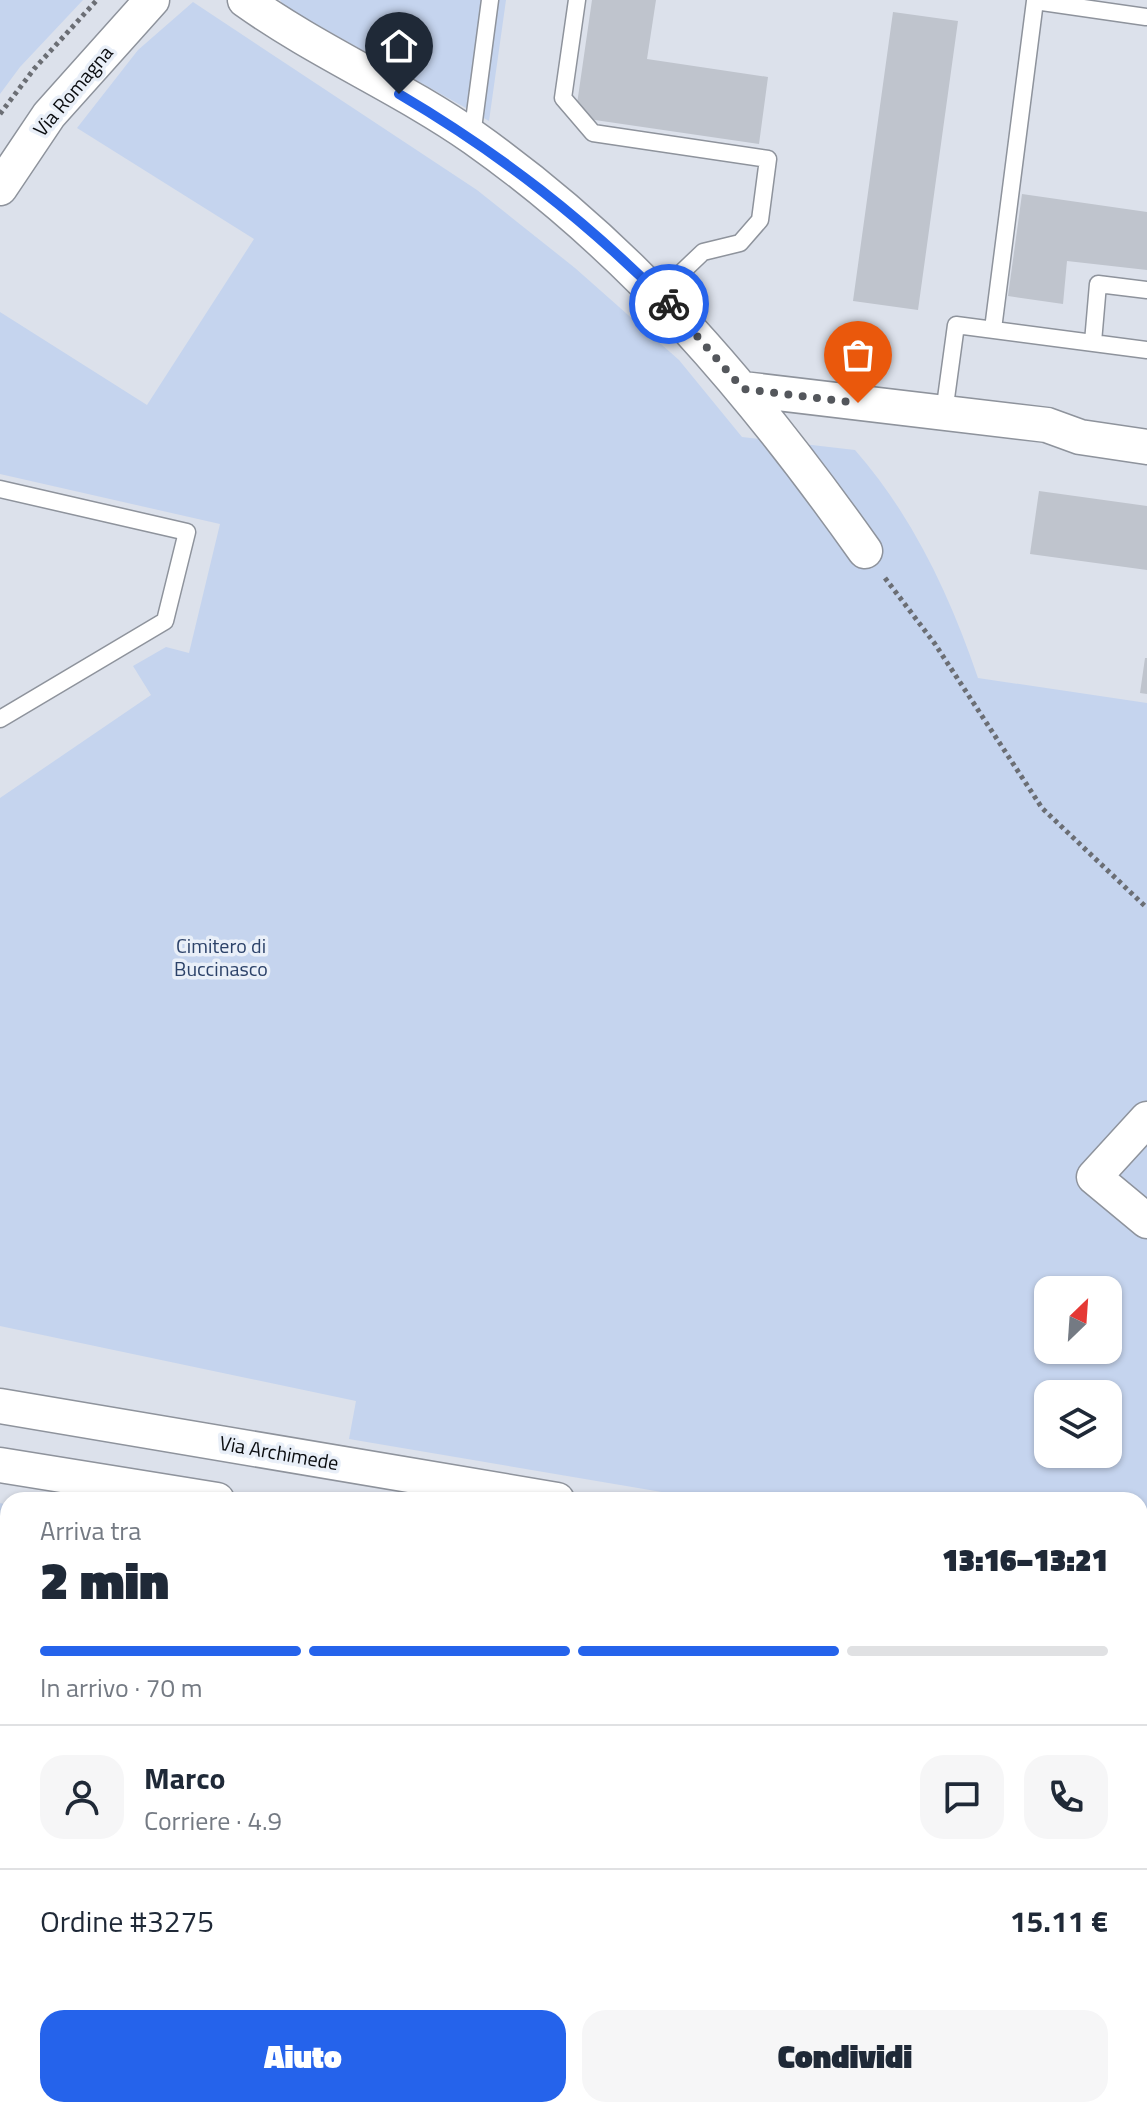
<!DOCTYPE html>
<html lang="it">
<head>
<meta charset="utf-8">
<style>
	body { margin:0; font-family:"Titillium Web",sans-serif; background:#f6f6f7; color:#1f2937; height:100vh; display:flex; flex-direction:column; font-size:30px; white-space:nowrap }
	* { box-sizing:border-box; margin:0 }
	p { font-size:26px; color:#747a83 }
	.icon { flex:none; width:44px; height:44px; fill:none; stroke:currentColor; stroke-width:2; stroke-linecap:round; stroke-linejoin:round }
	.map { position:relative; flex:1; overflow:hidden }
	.details { position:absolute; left:0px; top:1492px; width:1148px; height:626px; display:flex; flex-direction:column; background:#fff; border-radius:24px 24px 0 0; box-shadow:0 2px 6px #0004 }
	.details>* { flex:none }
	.needle { width:52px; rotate:25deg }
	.buttons { position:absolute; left:1034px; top:1276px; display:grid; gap:16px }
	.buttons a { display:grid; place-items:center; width:88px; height:88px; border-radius:16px; background:#fff; box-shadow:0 2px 6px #0004; font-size:40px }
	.pin { position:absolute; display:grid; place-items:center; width:68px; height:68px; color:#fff; margin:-82px -34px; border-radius:50% 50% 50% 0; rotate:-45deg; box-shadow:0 0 8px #0007 }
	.pin .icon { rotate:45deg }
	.courier { position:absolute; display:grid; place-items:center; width:80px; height:80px; margin:-40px; border:6px solid #2563eb; border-radius:50%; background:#fff; color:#222; box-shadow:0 2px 10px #0007 }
	.overview em { font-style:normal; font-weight:800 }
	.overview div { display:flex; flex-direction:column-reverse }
	.overview { display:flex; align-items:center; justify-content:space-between; height:136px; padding:0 40px }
	h1 { font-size:52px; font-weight:800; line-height:60px }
	.bar { display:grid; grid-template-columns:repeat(4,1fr); gap:12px 8px; align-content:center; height:96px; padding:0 40px }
	.bar i { height:10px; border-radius:6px; background:#e0e1e3 }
	.bar .selected { background:#2563eb }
	.bar p { grid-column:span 4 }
	.line { display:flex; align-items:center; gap:20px; padding:0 40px; border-top:2px solid #e0e1e3 }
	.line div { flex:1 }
	.round { display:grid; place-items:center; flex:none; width:84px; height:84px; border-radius:24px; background:#f6f6f7 }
	.action { display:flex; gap:16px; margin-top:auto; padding:16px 40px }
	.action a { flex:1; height:92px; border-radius:24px; background:#2563eb; color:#fff; font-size:32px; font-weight:800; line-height:92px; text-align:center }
	.action a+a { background:#f6f6f7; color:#1f2937 }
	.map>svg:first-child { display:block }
</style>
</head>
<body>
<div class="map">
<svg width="1147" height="2117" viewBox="0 0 1147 2117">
	<rect width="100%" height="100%" fill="#dce1eb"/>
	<!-- built -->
	<path fill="#ccd5e5" d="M1140,1693L1147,1694V2117H691L695,2110H1140Z"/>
	<!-- green -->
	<path fill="#c5d4ee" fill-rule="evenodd" d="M0,0H83L20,67L0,94Z
		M280,0H506L489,121L284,6Z
		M193,2L477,190L575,268L679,360L742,437L855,450C913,516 950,596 978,678L1147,703V1575L1140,1573V1500H709L349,1439L356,1401L0,1326V798L151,695L133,666L166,647L189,653L220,524L0,474V312L147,405L254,239L77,128L138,50ZM1048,1290H1108V1350H1048ZM1048,1394H1108V1454H1048Z
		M0,1503L8,1505V2110H695L691,2117H0Z"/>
	<!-- building -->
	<path fill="#bfc4cd" d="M592,0H656L647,59L768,77L759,144L588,119L577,104Z
		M893,12L958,21L918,310L853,301Z
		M1022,194L1147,212V270L1067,261L1063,304L1008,296Z
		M1039,491L1147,506V570L1030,554Z
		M1145,658H1147V694L1140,693Z
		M805,2110H1026L1025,2117H804Z"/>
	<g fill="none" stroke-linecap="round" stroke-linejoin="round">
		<!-- lane casing -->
		<g stroke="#8e939c" stroke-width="19">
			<path id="lane" d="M577,0L563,98L593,133L768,159L760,220L740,243L703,252L659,294
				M472,136L490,0
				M993,329L1035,1L1146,17
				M1093,342L1098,284L1147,290
				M944,413L956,325L1147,350
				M0,489L187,532L165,621L0,719"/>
		</g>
		<!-- street casing -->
		<g stroke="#8e939c" stroke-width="37">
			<path id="street" d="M245,0C318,52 401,87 474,138C634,251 753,393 865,551
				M0,188L49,115L152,0
				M743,389L1047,425L1080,437L1147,447
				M1147,1119L1094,1177L1147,1221
				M0,1406L557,1500
				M0,1465L217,1500
				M1140,1597L1147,1598
				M1140,1654L1147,1655
				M1142,2117L1147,2089"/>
		</g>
		<!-- path -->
		<path stroke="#6b6e74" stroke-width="5" stroke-dasharray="4 4" stroke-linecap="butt" d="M0,114L34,69L97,0
			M885,578L935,644L1042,808L1147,908"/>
		<!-- lane -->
		<use href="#lane" stroke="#fff" stroke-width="16"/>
		<!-- street -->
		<use href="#street" stroke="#fff" stroke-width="34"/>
	</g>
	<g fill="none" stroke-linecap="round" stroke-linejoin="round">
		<!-- done -->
		<path stroke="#54575c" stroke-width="8" stroke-dasharray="0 14.4" d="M669,304L743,389L858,403"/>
		<!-- route -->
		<path stroke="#2563eb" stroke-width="10" d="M399,94C501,154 585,220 669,304"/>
	</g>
	<g text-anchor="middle" stroke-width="7" stroke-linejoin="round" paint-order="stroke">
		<!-- street labels -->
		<g font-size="20" fill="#0a0c0f" stroke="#e9eff8">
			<text transform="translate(73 91) rotate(-50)" y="7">Via Romagna</text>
			<text transform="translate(279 1453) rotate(10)" y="7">Via Archimede</text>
		</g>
		<!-- park labels -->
		<g font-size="20" fill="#2c4269" stroke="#e9eff8">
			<text x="221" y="953">Cimitero di<tspan x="221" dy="23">Buccinasco</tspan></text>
		</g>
	</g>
</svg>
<div class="buttons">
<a><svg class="needle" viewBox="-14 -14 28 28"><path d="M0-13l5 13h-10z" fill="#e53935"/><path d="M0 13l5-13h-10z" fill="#747a83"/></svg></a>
<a><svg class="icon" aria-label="layers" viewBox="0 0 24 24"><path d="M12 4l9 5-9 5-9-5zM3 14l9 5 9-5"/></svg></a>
</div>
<div class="pin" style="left:858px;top:403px;background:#ea580c"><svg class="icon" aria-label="bag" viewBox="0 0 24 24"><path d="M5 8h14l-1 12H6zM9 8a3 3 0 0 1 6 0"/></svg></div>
<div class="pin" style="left:399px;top:94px;background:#1f2937"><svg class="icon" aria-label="home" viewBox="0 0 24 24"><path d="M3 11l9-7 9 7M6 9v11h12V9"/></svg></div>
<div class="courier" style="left:669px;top:304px"><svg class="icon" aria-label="bike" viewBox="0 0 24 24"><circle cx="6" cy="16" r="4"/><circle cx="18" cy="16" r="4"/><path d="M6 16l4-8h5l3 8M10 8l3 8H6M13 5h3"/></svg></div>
<section class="details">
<div class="overview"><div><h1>2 min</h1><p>Arriva tra</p></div><em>13:16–13:21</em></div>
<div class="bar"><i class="selected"></i><i class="selected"></i><i class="selected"></i><i></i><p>In arrivo · 70 m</p></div>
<div class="line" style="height:144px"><a class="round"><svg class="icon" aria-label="person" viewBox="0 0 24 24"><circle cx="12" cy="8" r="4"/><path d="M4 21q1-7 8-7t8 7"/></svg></a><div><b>Marco</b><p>Corriere · 4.9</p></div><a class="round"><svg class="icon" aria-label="chat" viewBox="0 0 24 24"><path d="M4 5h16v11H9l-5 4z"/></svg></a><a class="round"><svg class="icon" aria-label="phone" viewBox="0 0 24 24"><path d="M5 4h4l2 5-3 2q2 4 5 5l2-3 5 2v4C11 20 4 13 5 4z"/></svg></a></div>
<div class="line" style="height:104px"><div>Ordine #3275</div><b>15.11 €</b></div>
<div class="action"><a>Aiuto</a><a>Condividi</a></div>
</section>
</div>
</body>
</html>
